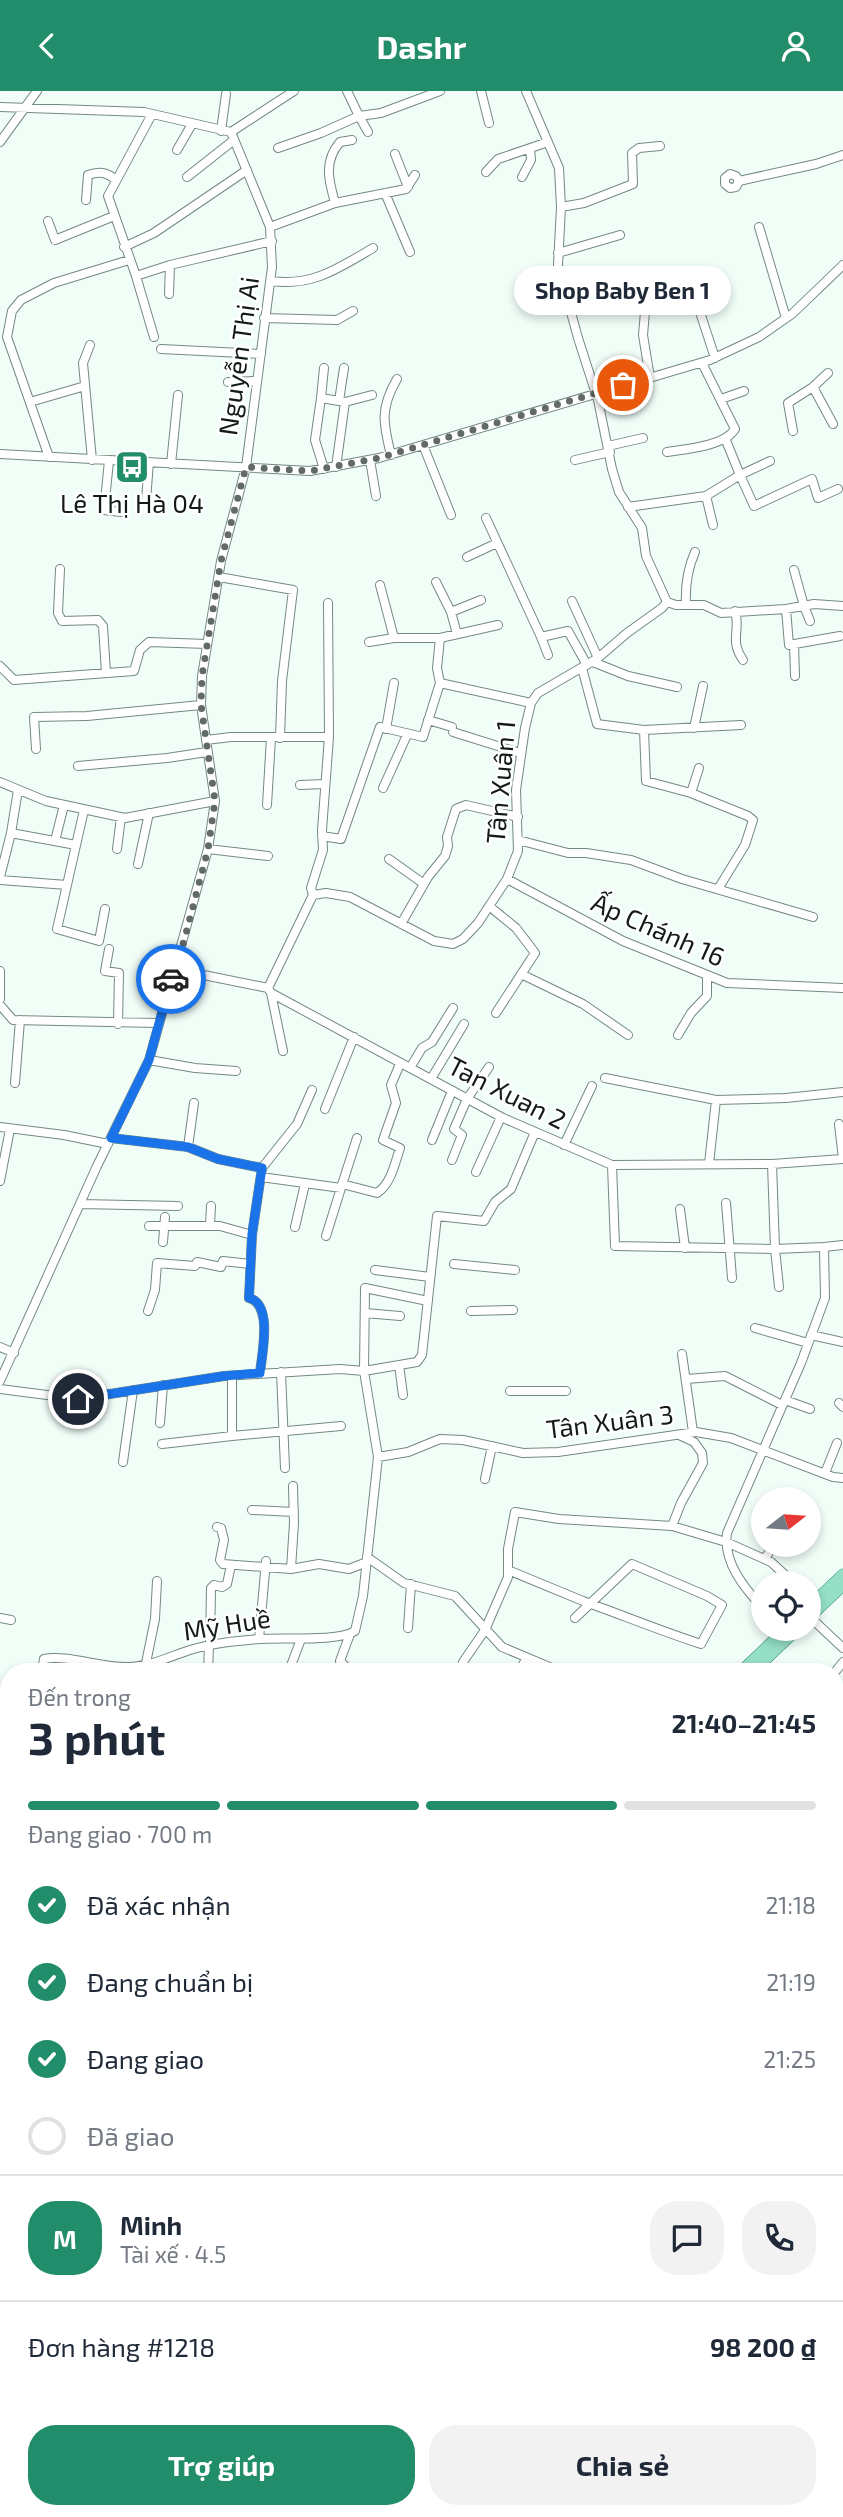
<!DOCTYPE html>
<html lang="vi">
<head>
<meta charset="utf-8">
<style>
	body { margin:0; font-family:"Exo 2",sans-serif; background:#f2f2f3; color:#1f2937; height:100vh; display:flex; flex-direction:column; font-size:26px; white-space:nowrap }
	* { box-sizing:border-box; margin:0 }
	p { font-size:23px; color:#747a83 }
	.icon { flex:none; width:38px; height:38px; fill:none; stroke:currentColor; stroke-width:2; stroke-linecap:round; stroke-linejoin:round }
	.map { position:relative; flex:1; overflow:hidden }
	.drawer { position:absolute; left:0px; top:1572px; width:844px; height:856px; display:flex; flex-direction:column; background:#fff; border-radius:28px 28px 0 0; box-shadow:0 4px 10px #0003 }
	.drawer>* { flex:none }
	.needle { width:46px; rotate:73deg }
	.tools { position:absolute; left:751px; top:1396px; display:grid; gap:14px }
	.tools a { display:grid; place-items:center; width:70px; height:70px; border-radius:50%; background:#fff; box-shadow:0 4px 10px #0003; font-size:35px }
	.pin { position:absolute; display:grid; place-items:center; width:60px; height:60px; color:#fff; margin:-30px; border:4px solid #fff; border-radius:50%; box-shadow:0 2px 7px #0007 }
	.courier { position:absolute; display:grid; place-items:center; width:70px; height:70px; margin:-35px; border:5px solid #1a73e8; border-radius:50%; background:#fff; color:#222; box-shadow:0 2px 9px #0007 }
	.bubble { position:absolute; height:49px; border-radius:24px; background:#fff; box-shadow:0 4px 10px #0003; font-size:23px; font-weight:700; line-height:49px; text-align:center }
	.head em { font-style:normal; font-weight:700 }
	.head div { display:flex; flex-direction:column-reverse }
	.head { display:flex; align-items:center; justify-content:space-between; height:119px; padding:0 28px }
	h1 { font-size:46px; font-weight:700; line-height:52px }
	.bar { display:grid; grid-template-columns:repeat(4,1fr); gap:10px 7px; align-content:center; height:84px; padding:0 28px }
	.bar i { height:9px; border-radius:5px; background:#e0e1e3 }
	.bar .current { background:#228d6b }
	.bar p { grid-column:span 4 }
	.line { display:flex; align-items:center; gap:18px; padding:0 28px; border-top:2px solid #e0e1e3 }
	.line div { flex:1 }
	.round { display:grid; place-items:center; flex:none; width:74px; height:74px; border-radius:28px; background:#f2f2f3 }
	ol { padding:0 28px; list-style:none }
	li { display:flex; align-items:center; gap:21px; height:77px }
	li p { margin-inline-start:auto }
	li .icon { padding:7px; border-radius:50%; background:#228d6b; color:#fff; stroke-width:4 }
	li:last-child { color:#747a83 }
	li i { width:38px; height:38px; border:4px solid #e0e1e3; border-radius:50% }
	.cta { display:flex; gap:14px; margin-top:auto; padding:14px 28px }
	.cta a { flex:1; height:80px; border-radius:28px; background:#228d6b; color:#fff; font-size:28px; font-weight:700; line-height:80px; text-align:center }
	.cta a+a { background:#f2f2f3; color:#1f2937 }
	header { display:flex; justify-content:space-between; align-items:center; height:91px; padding:0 28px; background:#228d6b; color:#fff; font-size:32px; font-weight:700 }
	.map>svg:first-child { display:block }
</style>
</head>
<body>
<header><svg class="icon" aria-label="back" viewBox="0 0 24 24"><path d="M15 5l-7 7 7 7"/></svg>Dashr<svg class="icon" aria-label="person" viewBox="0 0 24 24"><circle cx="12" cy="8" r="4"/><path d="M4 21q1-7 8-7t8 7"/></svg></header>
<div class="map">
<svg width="843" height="2426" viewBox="0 0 843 2426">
	<rect width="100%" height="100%" fill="#f1fef8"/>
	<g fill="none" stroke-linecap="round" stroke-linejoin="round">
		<!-- minor casing -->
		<g stroke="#748980" stroke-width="10">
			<path id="minor" d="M481,0L489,32
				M0,16L144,21L231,41
				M221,40L226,3
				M231,41L294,0
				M368,41L359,25L381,22L440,0
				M0,51L37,0
				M278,57L321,42L359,25L347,0
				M177,59L192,33
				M395,63L408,96
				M486,81L498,68L548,51
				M187,86L234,49
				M522,86L531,69L530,58
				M739,90L736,85L730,83L725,87V93L730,97L736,96L739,90L816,73L843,64
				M385,102L410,161
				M86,109L88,84C99,80 107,81 116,89
				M335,112C329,90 323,71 340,51L352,49
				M561,116L584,112L633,93L632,62L639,57L660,55
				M48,130L55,149L114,125
				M270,136L335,112L406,98L415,84
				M759,136L786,227
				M124,156L154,142L247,79
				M558,162L620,144
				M136,185L108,105L152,23
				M271,190C312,196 339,177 373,157
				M169,203L170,174
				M666,210L691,206L696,209L715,267
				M645,221L643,244L650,287
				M264,227L337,229L353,220
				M154,246L136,185L170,174L272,150
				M90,254L83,272L92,369
				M161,258L261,263
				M828,282L813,296L833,333
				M228,291L257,290
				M321,307L324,277
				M721,308L744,300
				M339,310L344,277
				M30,311L85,295
				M793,340L788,312L813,296
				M423,354L451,424
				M608,355L643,347
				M667,361C686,358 725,355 735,338L702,272
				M0,363L310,380L379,367L710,269L759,246L792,223L843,174
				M391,364C383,332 380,317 397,288
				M49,366L7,246L12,220L21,209L54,192L129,169
				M370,369L376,405
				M575,369L610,361
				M109,370L104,419L121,421
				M770,370L740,384L754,415L812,388L818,407L838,398
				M171,373L178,304
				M336,376L345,311L372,304
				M324,378L315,349L321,307L345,311
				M706,405L713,434
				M146,409L149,371
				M628,416L706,405L740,384L725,347
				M486,427L541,546L568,540L587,574
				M467,466L497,452
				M60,478L58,522L62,530L98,529L103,535L106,582
				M794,479L804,515L810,530
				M219,486L293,499L282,590L280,647
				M436,491L451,521L457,543
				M380,494L394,547H440L437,577L440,592L531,612
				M572,510L598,567
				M667,511L676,514H704L721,522L786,518L814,513L843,515
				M328,512L329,646
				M686,514C685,495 687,479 695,461
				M786,518L789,554L840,545
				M735,520C741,539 729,549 743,569
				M451,521L481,509
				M541,546L548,564
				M440,547L498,534
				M369,551L394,547
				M794,553L795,585
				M593,571L628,585L677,596
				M0,575L14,589L134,580L140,559L149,551L207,553
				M582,577L597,633L644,639L646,690L691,702L699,677
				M428,629L452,636
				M694,637L703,595
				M386,638L394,592
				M644,639L741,634
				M453,641L520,662
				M206,649L231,646H329L322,739L323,759L311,797L313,804
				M36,658L34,626L87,625L201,614
				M78,675L167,667L207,661
				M0,691L46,710L125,727L215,710
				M300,694L324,693
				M383,697L407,644
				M691,702L748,725L753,729L745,754L718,798
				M267,714L271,647
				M84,719L57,838L99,850L105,818
				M11,742L18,699
				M322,745L341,748L380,636L423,646L440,592
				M518,749L568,762H586L631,769L682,788L813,826
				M55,750L64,714
				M117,758L121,726
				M208,758L268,765
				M389,768L424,793
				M138,773L149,722
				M0,786L11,742L76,754
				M507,788L623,850L727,892L843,897
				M0,789L67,794
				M489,815L516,837L535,862L496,922
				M401,833L428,786L445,765L448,755L447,746L456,718L466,714L518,726
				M109,858L105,880L119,882L118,933
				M174,878L268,897L271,902L503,1027L612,1074L772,1073L843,1068
				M0,880V908
				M521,883L583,913L628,944
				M268,897L313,804L326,802L350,806L434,850L453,853L463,848L478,832L507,788L518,760L516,699L525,637L531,612L538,602L598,567L627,542L662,517L667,511L646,465L642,437L619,401L612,378L598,309L578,247L558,174L561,116L559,77L526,0
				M271,902L283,960
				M0,914L13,929L158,932
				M678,944L691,922L707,905V885
				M149,969L195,977L236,980
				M410,977L422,957L432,951L453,917
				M605,987L716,1009L709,1073
				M431,988L464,933
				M15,992L20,929
				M716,1009L786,1007L843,1001
				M325,1018L354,946
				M839,1033L843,1068
				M0,1036L64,1044L108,1053
				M111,1047L188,1056L218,1068L262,1077L297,1033L312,999
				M432,1049L452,1000
				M564,1054L592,995
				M188,1056L194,1012
				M452,1069L462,1044L454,1038L467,1008L489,976
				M772,1073L775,1158L779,1196
				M612,1074L615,1155L775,1158L824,1156
				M476,1081L501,1026
				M261,1086L341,1097L357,1047
				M0,1090L10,1038
				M342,1093L377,1102C391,1093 395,1072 400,1057L383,1049L396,1012L391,994L400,973
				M726,1112L732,1187
				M80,1113L178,1115
				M680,1118L685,1157
				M210,1134L211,1115
				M149,1135H220L252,1144
				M295,1136L305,1093
				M326,1145L341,1097
				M163,1151L165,1126
				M454,1173L515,1179
				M375,1179L430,1186
				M148,1220L155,1199L157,1172L195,1175L197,1171L221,1176L223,1170L250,1173
				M471,1220L513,1219
				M365,1222L400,1225
				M755,1237L808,1252
				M811,1244L843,1251
				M0,1256L14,1262
				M682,1263L693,1341
				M399,1274L403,1304
				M281,1281L285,1377
				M260,1282C262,1262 273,1214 249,1207L252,1144L262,1077
				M232,1285V1345L341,1335
				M686,1288L725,1285L782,1314
				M0,1290L97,1075L149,969L208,758L215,710L201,614L202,585L221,470L246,376L272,176L270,136L231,41
				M0,1298L78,1308L224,1285L340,1278L364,1280L417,1271L422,1264L437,1125L484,1130L495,1111L511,1098L535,1041
				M510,1300H566
				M785,1309L810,1318
				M839,1312L843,1316
				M160,1332L163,1294
				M679,1344L694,1351L702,1362L703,1372L681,1412L672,1435L726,1451L771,1471L795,1493
				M162,1353L232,1345
				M378,1366L408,1361L440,1348L463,1349L523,1362L558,1361L696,1341L731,1347L833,1386L843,1387
				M123,1371L133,1299
				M825,1382L837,1352
				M485,1388L492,1355
				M293,1395L294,1432L291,1478L319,1473L349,1478L367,1471
				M252,1419L294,1421
				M217,1436L221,1437L224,1449L220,1469L223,1473L291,1478
				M367,1466L404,1492L455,1505L502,1556L559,1580
				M765,1468L773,1454
				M508,1479L583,1510C622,1524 661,1540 701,1553L722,1514L707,1505L632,1473L575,1527
				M763,1517C744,1497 723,1471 727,1442L801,1272L825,1207L824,1156L843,1154
				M810,1526L843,1557
				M0,1527L11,1529
				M408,1537L411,1493
				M259,1548L266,1470
				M210,1554L211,1497L214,1494L222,1496L227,1493L231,1474
				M463,1571L485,1539L508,1486V1458L515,1421L559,1428L672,1435
				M146,1572L155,1528L157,1490
				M42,1580L44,1568C66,1563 102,1577 128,1576C149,1576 171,1565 190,1559C213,1552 236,1550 259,1548C282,1546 338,1551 355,1540L363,1505L378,1366L364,1280L365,1197L428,1210
				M208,1580L209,1554
				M289,1580L301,1548
				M350,1580L340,1570L350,1543
				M519,1580L527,1567
				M835,1581L843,1571
				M835,1623L843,1630
				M0,1630L9,1634
				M0,1688L9,1687
				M835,1717L843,1708
				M0,1797L9,1799
				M835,1814L843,1820
				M835,1846L843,1836
				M835,1887L843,1878
				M0,1934L9,1906
				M0,1966L9,1969
				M835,2023L843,2029
				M0,2034L9,2035
				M0,2107L9,2102
				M0,2138L9,2132
				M0,2215L9,2210
				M0,2220L9,2230
				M835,2306L843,2286
				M835,2396L843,2395
				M835,2417L839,2426
				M104,2418V2426
				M178,2418L182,2426
				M272,2418L273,2426
				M336,2418L338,2426
				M664,2418L665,2419
				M760,2418L763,2426
				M65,2426V2418
				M496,2426L511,2418
				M584,2426L594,2418
				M786,2426L789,2418"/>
		</g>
		<!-- major casing -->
		<g stroke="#388d6f" stroke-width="11">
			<path id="major" d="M808,1516L843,1483
				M808,1528L843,1495
				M741,1580L785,1538
				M754,1580L798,1538
				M835,2183L843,2182
				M0,2370L9,2365"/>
		</g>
		<!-- minor -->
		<use href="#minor" stroke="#fff" stroke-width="8"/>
		<!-- major -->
		<use href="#major" stroke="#94dfc5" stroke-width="10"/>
	</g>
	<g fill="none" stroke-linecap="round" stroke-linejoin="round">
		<!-- done -->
		<path stroke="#616a66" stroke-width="7" stroke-dasharray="0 12.6" d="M171,888L184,850L208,758L215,710L201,614L202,585L221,470L246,376L310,380L379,367L623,294"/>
		<!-- route -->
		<path stroke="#1a73e8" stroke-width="9" d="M78,1308L224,1285L260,1282C262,1262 273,1213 249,1207L252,1143L262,1077L218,1068L188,1056L111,1047L149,969L171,888"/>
	</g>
	<!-- icons -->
	<defs>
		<g id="bus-square" transform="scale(1.75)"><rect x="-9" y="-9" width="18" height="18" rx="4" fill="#228d6b" stroke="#fff"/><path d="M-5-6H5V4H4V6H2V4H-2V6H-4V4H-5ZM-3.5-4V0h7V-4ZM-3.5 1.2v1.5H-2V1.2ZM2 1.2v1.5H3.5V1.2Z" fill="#fff"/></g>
	</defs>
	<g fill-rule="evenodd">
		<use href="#bus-square" x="132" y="376"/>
	</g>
	<g text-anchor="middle" stroke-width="5" stroke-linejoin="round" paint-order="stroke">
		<!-- street labels -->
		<g font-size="26" fill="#131b17" stroke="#fff">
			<text transform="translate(239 265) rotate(-82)" y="9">Nguyễn Thị Ai</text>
			<text transform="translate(501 691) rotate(-85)" y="9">Tân Xuân 1</text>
			<text transform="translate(658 839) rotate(24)" y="9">Ấp Chánh 16</text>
			<text transform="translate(507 1002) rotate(27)" y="9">Tan Xuan 2</text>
			<text transform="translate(610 1331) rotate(-7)" y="9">Tân Xuân 3</text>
			<text transform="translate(227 1534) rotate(-9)" y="9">Mỹ Huề</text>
		</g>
		<!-- poi labels -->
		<g font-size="26" fill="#131b17" stroke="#fff">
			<text x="132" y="422">Lê Thị Hà 04</text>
		</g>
	</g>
</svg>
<div class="tools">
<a><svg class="needle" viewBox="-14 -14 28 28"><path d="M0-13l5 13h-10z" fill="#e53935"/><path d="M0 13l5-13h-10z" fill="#747a83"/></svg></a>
<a><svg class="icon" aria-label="locate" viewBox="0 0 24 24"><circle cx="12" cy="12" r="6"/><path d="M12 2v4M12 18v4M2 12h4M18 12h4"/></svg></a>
</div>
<div class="pin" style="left:623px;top:294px;background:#ea580c"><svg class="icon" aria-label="bag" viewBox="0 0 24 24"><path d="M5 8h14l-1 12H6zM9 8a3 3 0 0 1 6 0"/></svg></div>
<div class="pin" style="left:78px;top:1308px;background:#1f2937"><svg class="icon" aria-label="home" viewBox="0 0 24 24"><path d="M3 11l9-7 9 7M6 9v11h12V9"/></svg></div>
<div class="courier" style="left:171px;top:888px"><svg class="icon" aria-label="car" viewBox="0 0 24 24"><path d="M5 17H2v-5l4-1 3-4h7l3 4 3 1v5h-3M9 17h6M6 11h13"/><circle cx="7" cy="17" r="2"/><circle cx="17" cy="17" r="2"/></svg></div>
<div class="bubble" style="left:514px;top:175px;width:217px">Shop Baby Ben 1</div>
<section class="drawer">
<div class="head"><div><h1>3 phút</h1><p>Đến trong</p></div><em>21:40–21:45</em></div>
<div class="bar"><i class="current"></i><i class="current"></i><i class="current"></i><i></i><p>Đang giao · 700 m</p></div>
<ol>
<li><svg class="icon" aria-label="check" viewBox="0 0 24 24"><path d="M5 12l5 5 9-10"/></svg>Đã xác nhận<p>21:18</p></li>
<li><svg class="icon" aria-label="check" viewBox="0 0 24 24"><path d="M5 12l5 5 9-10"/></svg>Đang chuẩn bị<p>21:19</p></li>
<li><svg class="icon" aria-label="check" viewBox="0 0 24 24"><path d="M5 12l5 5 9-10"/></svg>Đang giao<p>21:25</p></li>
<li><i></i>Đã giao</li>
</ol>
<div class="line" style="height:126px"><b class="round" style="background:#228d6b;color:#fff">M</b><div><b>Minh</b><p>Tài xế · 4.5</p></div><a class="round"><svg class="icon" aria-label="chat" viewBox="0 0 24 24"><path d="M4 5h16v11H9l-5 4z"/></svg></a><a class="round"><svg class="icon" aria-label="phone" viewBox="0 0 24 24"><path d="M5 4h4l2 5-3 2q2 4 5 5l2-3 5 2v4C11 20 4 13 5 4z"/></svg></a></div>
<div class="line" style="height:91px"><div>Đơn hàng #1218</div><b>98 200 ₫</b></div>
<div class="cta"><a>Trợ giúp</a><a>Chia sẻ</a></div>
</section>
</div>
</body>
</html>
